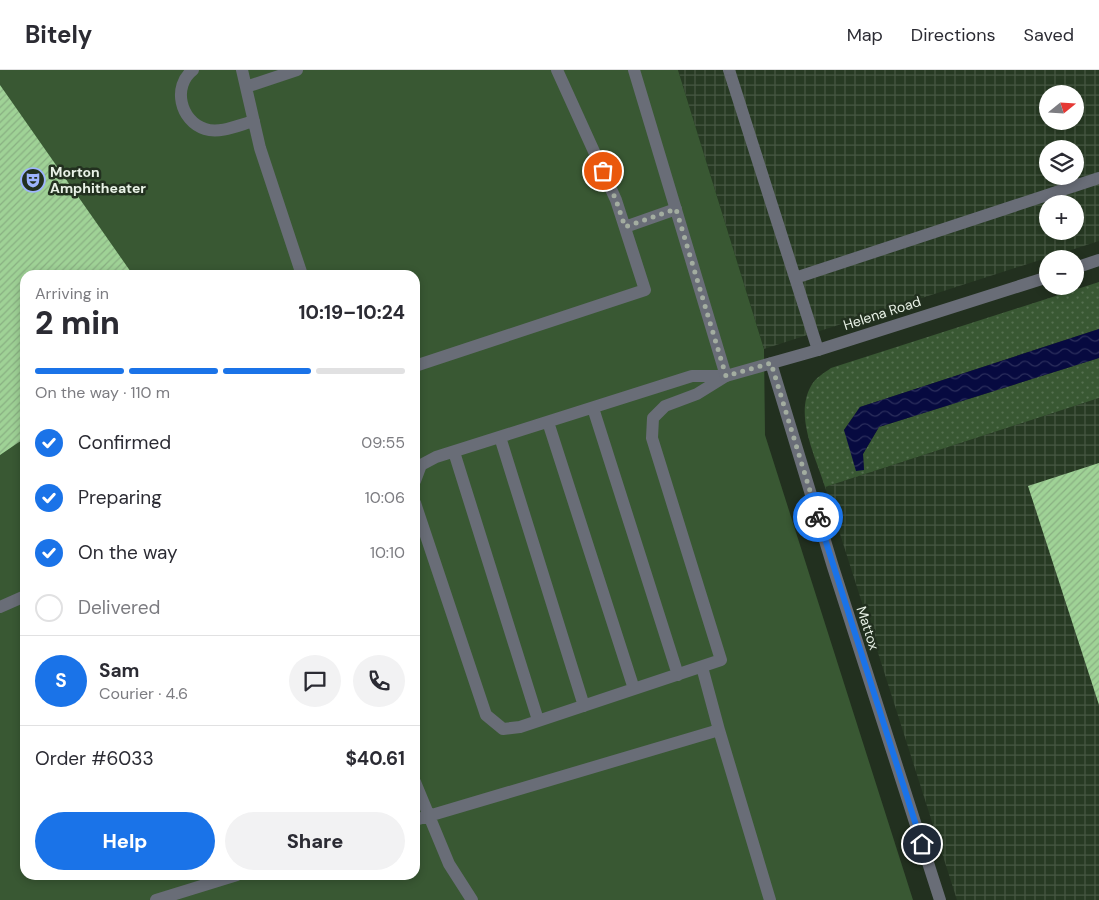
<!DOCTYPE html>
<html lang="en">
<head>
<meta charset="utf-8">
<style>
	body { margin:0; font-family:"DM Sans",sans-serif; background:#f2f2f3; color:#2b2b33; height:100vh; display:flex; flex-direction:column; font-size:19px; white-space:nowrap }
	* { box-sizing:border-box; margin:0 }
	p { font-size:16px; color:#7c7c81 }
	.icon { flex:none; width:28px; height:28px; fill:none; stroke:currentColor; stroke-width:2; stroke-linecap:round; stroke-linejoin:round }
	.map { position:relative; flex:1; overflow:hidden }
	.drawer { position:absolute; left:20px; top:200px; width:400px; height:610px; display:flex; flex-direction:column; background:#fff; border-radius:15px; box-shadow:0 2px 8px #0003 }
	.drawer>* { flex:none }
	.needle { width:32px; rotate:72deg }
	.controls { position:absolute; left:1039px; top:15px; display:grid; gap:10px }
	.controls a { display:grid; place-items:center; width:45px; height:45px; border-radius:50%; background:#fff; box-shadow:0 2px 8px #0003; font-size:25px }
	.pin { position:absolute; display:grid; place-items:center; width:42px; height:42px; color:#fff; margin:-21px; border:2px solid #fff; border-radius:50%; box-shadow:0 1px 5px #0007 }
	.courier { position:absolute; display:grid; place-items:center; width:50px; height:50px; margin:-25px; border:4px solid #1a73e8; border-radius:50%; background:#fff; color:#222; box-shadow:0 1px 6px #0007 }
	.headline em { font-style:normal; font-weight:800 }
	.headline div { display:flex; flex-direction:column-reverse }
	.headline { display:flex; align-items:center; justify-content:space-between; height:85px; padding:0 15px }
	h1 { font-size:32px; font-weight:800; line-height:38px }
	.bar { display:grid; grid-template-columns:repeat(4,1fr); gap:8px 5px; align-content:center; height:60px; padding:0 15px }
	.bar i { height:6px; border-radius:4px; background:#e1e1e2 }
	.bar .on { background:#1a73e8 }
	.bar p { grid-column:span 4 }
	.line { display:flex; align-items:center; gap:12px; padding:0 15px; border-top:1px solid #e1e1e2 }
	.line div { flex:1 }
	.round { display:grid; place-items:center; flex:none; width:52px; height:52px; border-radius:26px; background:#f2f2f3 }
	ol { padding:0 15px; list-style:none }
	li { display:flex; align-items:center; gap:15px; height:55px }
	li p { margin-inline-start:auto }
	li .icon { padding:5px; border-radius:50%; background:#1a73e8; color:#fff; stroke-width:4 }
	li:last-child { color:#7c7c81 }
	li i { width:28px; height:28px; border:2px solid #e1e1e2; border-radius:50% }
	.action { display:flex; gap:10px; margin-top:auto; padding:10px 15px }
	.action a { flex:1; height:58px; border-radius:30px; background:#1a73e8; color:#fff; font-size:20px; font-weight:800; line-height:58px; text-align:center }
	.action a+a { background:#f2f2f3; color:#2b2b33 }
	header { display:flex; align-items:center; gap:30px; box-sizing:border-box; height:70px; padding:0 25px; background:#fff; border-bottom:1px solid #e1e1e2 }
	header strong { font-size:24px }
	nav { display:flex; gap:28px; margin-inline-start:auto; font-size:18px }
	.map>svg:first-child { display:block }
</style>
</head>
<body>
<header>
<strong>Bitely</strong>
<nav><a>Map</a><a>Directions</a><a>Saved</a></nav>
</header>
<div class="map">
<svg width="1099" height="830" viewBox="0 0 1099 830">
	<defs>
		<pattern id="industrial-grid" width="8" height="8" patternUnits="userSpaceOnUse" patternTransform="scale(1.25)"><rect width="8" height="8" fill="#273a23"/><path d="M0 4h8M4 0v8" fill="none" stroke="#465743"/></pattern>
		<pattern id="grass-dots" width="8" height="8" patternUnits="userSpaceOnUse" patternTransform="scale(1.25)"><rect width="8" height="8" fill="#395833"/><path d="M2 2h.1M6 6h.1" fill="none" stroke="#567051" stroke-width="1.8" stroke-linecap="round"/></pattern>
		<pattern id="water-waves" width="16" height="10" patternUnits="userSpaceOnUse" patternTransform="scale(1.25)"><rect width="16" height="10" fill="#070a40"/><path d="M0 5q4-4 8 0t8 0" fill="none" stroke="#2b2e5c"/></pattern>
		<pattern id="building-hatch" width="6" height="6" patternUnits="userSpaceOnUse" patternTransform="scale(1.25)"><rect width="6" height="6" fill="#9fd296"/><path d="M-1 1l2-2M0 6l6-6M5 7l2-2" fill="none" stroke="#89b082"/></pattern>
	</defs>
	<rect width="100%" height="100%" fill="#22301f"/>
	<!-- industrial -->
	<path fill="url(#industrial-grid)" fill-rule="evenodd" d="M678,0H1099V171L764,279ZM1048,24H1075V51H1048ZM1048,79H1075V106H1048ZM1048,134H1075V161H1048Z
		M1099,328V830H957L825,417Z"/>
	<!-- grass -->
	<path fill="url(#grass-dots)" d="M1099,212V259L860,337L844,360L864,400L863,384L879,357L1099,288V328L825,417C816,387 794,346 811,316C815,308 824,303 831,298Z"/>
	<!-- park -->
	<path fill="#395833" fill-rule="evenodd" d="M0,0H678L764,279L765,365L913,830H0ZM25,205H415V805H25Z"/>
	<!-- water -->
	<path fill="url(#water-waves)" d="M1099,259V288L879,357L863,384L864,400L856,401L844,360L860,337Z"/>
	<!-- building -->
	<path fill="url(#building-hatch)" d="M0,15L133,205H25V368L0,385Z
		M1099,393V635L1028,416Z"/>
	<g fill="none" stroke-linecap="round" stroke-linejoin="round">
		<!-- lane -->
		<path stroke="#696d77" stroke-width="12" d="M193,0C172,16 180,51 205,59C220,64 239,55 254,51
			M242,0L260,78L302,205
			M729,0L818,280
			M246,17L297,0
			M625,157L676,139
			M795,208L1099,108
			M415,296L645,220L616,130L557,0
			M593,338L678,605
			M548,352L634,619
			M500,367L584,636
			M454,382L538,650
			M415,411L421,395L436,387L692,306H726
			M415,433L486,645L503,659L520,657L721,590L652,368L653,348L665,336L697,324L726,306
			M0,537L25,526
			M702,597L719,660
			M415,712L449,794L472,830
			M415,750L719,660L770,830
			M156,830L237,805"/>
		<!-- street -->
		<path stroke="#696d77" stroke-width="12" d="M634,0L726,306L818,280L1048,207
			M1075,198L1099,190
			M771,293L833,497L940,830"/>
	</g>
	<g fill="none" stroke-linecap="round" stroke-linejoin="round">
		<!-- done -->
		<path stroke="#a3ada0" stroke-width="5" stroke-dasharray="0 9" d="M603,101L616,130L625,157L676,139L726,306L771,293L818,447"/>
		<!-- route -->
		<path stroke="#1a73e8" stroke-width="6" d="M818,447L922,774"/>
	</g>
	<!-- icons -->
	<defs>
		<g id="theatre-ring" transform="scale(1.25)"><circle r="9.5" fill="#22301f" stroke="#9db4fd" stroke-width="1.5"/><path d="M-5-5.5Q0-4 5-5.5V0Q5 5 0 6Q-5 5-5 0ZM-3.3-2.5H-1v1.5H-3.3ZM1-2.5H3.3v1.5H1ZM-2.8 1Q0 5.5 2.8 1Z" fill="#9db4fd"/></g>
	</defs>
	<g fill-rule="evenodd">
		<use href="#theatre-ring" x="33" y="110"/>
	</g>
	<g text-anchor="middle" stroke-width="5" stroke-linejoin="round" paint-order="stroke">
		<!-- poi labels -->
		<g font-size="14" font-weight="bold" fill="#e8f1e6" stroke="#22301f" text-anchor="start">
			<text x="50" y="107">Morton<tspan x="50" dy="16">Amphitheater</tspan></text>
		</g>
		<!-- street labels -->
		<g font-size="14" fill="#e8f1e6" stroke="#22301f">
			<text transform="translate(882 243) rotate(-18)" y="5">Helena Road</text>
			<text transform="translate(868 558) rotate(72)" y="5">Mattox</text>
		</g>
	</g>
</svg>
<div class="controls">
<a><svg class="needle" viewBox="-14 -14 28 28"><path d="M0-13l5 13h-10z" fill="#e53935"/><path d="M0 13l5-13h-10z" fill="#7c7c81"/></svg></a>
<a><svg class="icon" aria-label="layers" viewBox="0 0 24 24"><path d="M12 4l9 5-9 5-9-5zM3 14l9 5 9-5"/></svg></a>
<a>+</a>
<a>−</a>
</div>
<div class="pin" style="left:603px;top:101px;background:#ea580c"><svg class="icon" aria-label="bag" viewBox="0 0 24 24"><path d="M5 8h14l-1 12H6zM9 8a3 3 0 0 1 6 0"/></svg></div>
<div class="pin" style="left:922px;top:774px;background:#1f2937"><svg class="icon" aria-label="home" viewBox="0 0 24 24"><path d="M3 11l9-7 9 7M6 9v11h12V9"/></svg></div>
<div class="courier" style="left:818px;top:447px"><svg class="icon" aria-label="bike" viewBox="0 0 24 24"><circle cx="6" cy="16" r="4"/><circle cx="18" cy="16" r="4"/><path d="M6 16l4-8h5l3 8M10 8l3 8H6M13 5h3"/></svg></div>
<section class="drawer">
<div class="headline"><div><h1>2 min</h1><p>Arriving in</p></div><em>10:19–10:24</em></div>
<div class="bar"><i class="on"></i><i class="on"></i><i class="on"></i><i></i><p>On the way · 110 m</p></div>
<ol>
<li><svg class="icon" aria-label="check" viewBox="0 0 24 24"><path d="M5 12l5 5 9-10"/></svg>Confirmed<p>09:55</p></li>
<li><svg class="icon" aria-label="check" viewBox="0 0 24 24"><path d="M5 12l5 5 9-10"/></svg>Preparing<p>10:06</p></li>
<li><svg class="icon" aria-label="check" viewBox="0 0 24 24"><path d="M5 12l5 5 9-10"/></svg>On the way<p>10:10</p></li>
<li><i></i>Delivered</li>
</ol>
<div class="line" style="height:90px"><b class="round" style="background:#1a73e8;color:#fff">S</b><div><b>Sam</b><p>Courier · 4.6</p></div><a class="round"><svg class="icon" aria-label="chat" viewBox="0 0 24 24"><path d="M4 5h16v11H9l-5 4z"/></svg></a><a class="round"><svg class="icon" aria-label="phone" viewBox="0 0 24 24"><path d="M5 4h4l2 5-3 2q2 4 5 5l2-3 5 2v4C11 20 4 13 5 4z"/></svg></a></div>
<div class="line" style="height:65px"><div>Order #6033</div><b>$40.61</b></div>
<div class="action"><a>Help</a><a>Share</a></div>
</section>
</div>
</body>
</html>
